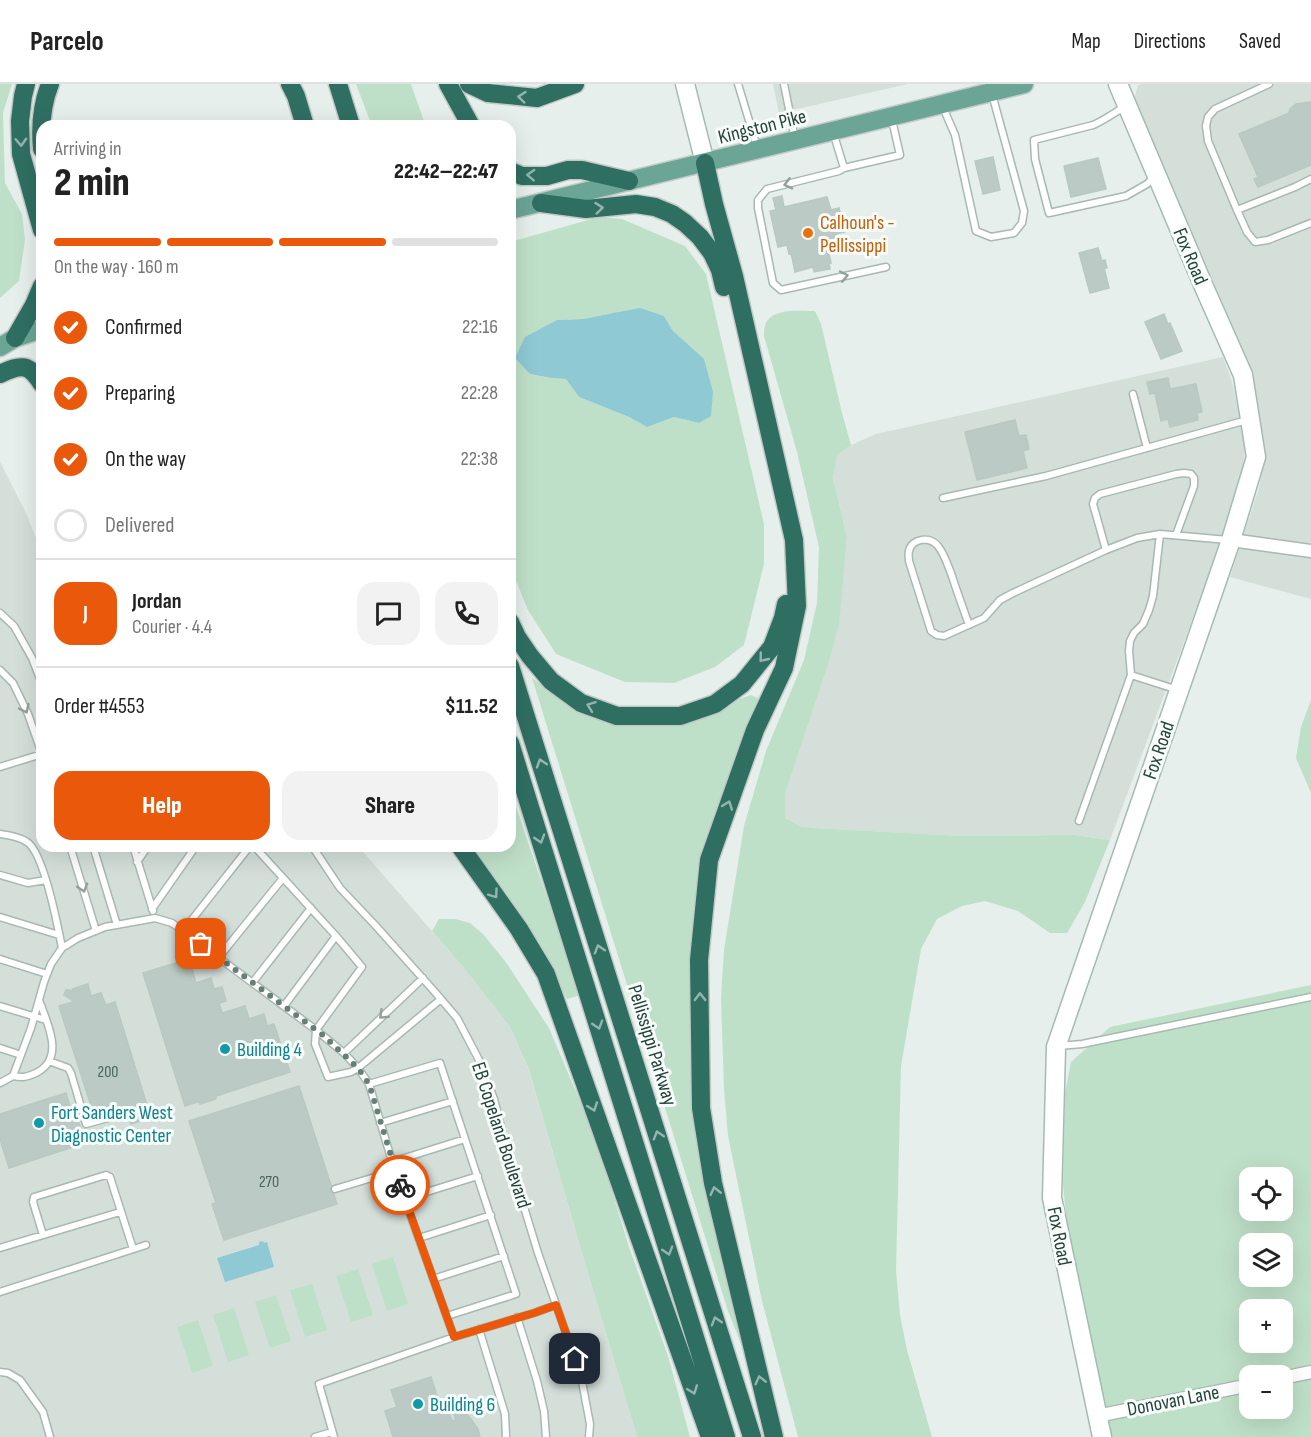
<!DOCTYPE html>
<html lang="en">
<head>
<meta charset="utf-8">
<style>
	body { margin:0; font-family:"Sofia Sans Condensed",sans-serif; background:#f2f2f2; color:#222; height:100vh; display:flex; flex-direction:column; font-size:22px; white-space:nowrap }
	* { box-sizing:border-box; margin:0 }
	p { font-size:20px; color:#767676 }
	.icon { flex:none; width:33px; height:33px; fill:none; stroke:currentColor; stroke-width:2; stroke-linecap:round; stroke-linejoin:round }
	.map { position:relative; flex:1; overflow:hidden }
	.side { position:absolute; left:36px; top:36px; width:480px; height:732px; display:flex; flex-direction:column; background:#fff; border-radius:18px; box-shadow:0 6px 24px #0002 }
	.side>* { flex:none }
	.tools { position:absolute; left:1239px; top:1083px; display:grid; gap:12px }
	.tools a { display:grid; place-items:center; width:54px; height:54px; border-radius:12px; background:#fff; box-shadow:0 6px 24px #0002; font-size:30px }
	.pin { position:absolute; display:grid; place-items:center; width:51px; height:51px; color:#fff; margin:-26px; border-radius:12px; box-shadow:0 3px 9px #0006 }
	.courier { position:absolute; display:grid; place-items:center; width:60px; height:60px; margin:-30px; border:4px solid #ea580c; border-radius:50%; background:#fff; color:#222; box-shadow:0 2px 8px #0007 }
	.summary em { font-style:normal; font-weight:800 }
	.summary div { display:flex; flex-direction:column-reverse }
	.summary { display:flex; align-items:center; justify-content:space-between; height:102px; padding:0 18px }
	h1 { font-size:39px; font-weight:800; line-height:45px }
	.bar { display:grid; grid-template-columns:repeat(4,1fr); gap:9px 6px; align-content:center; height:72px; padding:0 18px }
	.bar i { height:8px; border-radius:4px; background:#e0e0e0 }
	.bar .selected { background:#ea580c }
	.bar p { grid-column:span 4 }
	.line { display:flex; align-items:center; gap:15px; padding:0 18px; border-top:2px solid #e0e0e0 }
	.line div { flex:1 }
	.round { display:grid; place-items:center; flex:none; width:63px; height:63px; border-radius:18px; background:#f2f2f2 }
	ol { padding:0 18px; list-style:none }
	li { display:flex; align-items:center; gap:18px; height:66px }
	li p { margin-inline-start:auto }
	li .icon { padding:6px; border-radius:50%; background:#ea580c; color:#fff; stroke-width:4 }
	li:last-child { color:#767676 }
	li i { width:33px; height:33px; border:3px solid #e0e0e0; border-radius:50% }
	.primary-button { display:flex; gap:12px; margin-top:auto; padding:12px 18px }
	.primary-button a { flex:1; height:69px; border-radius:18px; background:#ea580c; color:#fff; font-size:24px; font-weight:800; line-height:69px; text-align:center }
	.primary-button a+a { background:#f2f2f2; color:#222 }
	header { display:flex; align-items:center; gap:36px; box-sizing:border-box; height:84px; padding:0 30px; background:#fff; border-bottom:2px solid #e0e0e0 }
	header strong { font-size:28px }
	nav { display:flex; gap:33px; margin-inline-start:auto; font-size:21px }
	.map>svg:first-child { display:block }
</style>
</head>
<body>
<header>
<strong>Parcelo</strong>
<nav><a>Map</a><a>Directions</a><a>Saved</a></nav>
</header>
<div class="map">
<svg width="1311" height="1353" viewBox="0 0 1311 1353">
	<rect width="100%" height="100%" fill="#e6efeb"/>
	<!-- built -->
	<path fill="#d4dfda" d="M773,0H908L779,29Z
		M1142,0H1311V515L1230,493L1259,404L1263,382L1264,362L1258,324L1247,281L1134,16L1138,1Z
		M1223,273L1232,298L1245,356L1244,377L1235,421L1110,756L1075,751L961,752L816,744L800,742L785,734V710L827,584L845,474L847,453L833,394L836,371L851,361L876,350Z
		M0,378L27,431L42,470V762H358L464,884L510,943L529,987L582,1169L637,1353H0Z"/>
	<!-- green -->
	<path fill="#bfe0c8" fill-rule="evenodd" d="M0,0H12L3,29L5,99L22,130L25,156L19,197L0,214Z
		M356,0H411L424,37L428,42H372Z
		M599,133L622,135L685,162L706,190L764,440V480L744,561L715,583L674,599L625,598L556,570L528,526L510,482V158ZM613,229L664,232L673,247L699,339L674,333L647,343L629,333L579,313L567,295L551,294L529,290L557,236L583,235Z
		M815,227L821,240L842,329L851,361L837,371L833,394L847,453L839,540L827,584L785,710V734L800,742L816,744L961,752L1075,751L1110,756L1085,818L1067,849H1050L1018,827L985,817L962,822L937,835L921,865L901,982L896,1187L900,1231L907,1266L932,1353H798L762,1217L728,1052L724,1005L721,914L724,866L744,742L766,667L804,576L817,519L819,463L797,368L764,252C764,249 764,245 765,242C770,223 800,227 815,227Z
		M532,594L579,628L611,640L678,639L745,613L751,611L758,614L704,785L695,994L746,1255L741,1260L728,1227Z
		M1311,616V709L1296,674L1301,643Z
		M510,705L580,911L567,915L525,841L469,762H510Z
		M439,835H455L470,839L483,850L505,877L549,944L596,1055L629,1163L668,1272L690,1353H637L582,1169L529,986L510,943L464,884L432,847Z
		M1311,901V1353H1111L1086,1246L1067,1145L1063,1100L1065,1009L1071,978L1110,943ZM1250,1094H1282V1126H1250ZM1250,1160H1282V1192H1250ZM1250,1226H1282V1258H1250ZM1250,1292H1282V1324H1250Z
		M393,1173L408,1220L387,1227L372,1180Z
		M358,1185L373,1231L351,1238L336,1192Z
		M312,1200L327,1246L305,1253L290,1206Z
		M276,1211L291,1257L270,1264L255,1218Z
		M234,1224L249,1271L228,1278L213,1231Z
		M198,1236L213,1282L192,1289L177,1243Z"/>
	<!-- water -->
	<path fill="#8ec9d4" d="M640,224L664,232L673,247L704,275L713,308L711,332L699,339L674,333L647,343L629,333L579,313L566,295L551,294L530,290L515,274L525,253L557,236L583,235L613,229Z
		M263,1157L264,1159L267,1158L274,1183L225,1198L217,1174L259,1161V1158Z"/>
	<!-- building -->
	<path fill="#bbcac4" stroke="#b8c9c2" stroke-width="1.5" d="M1311,18V81L1258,103L1254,95L1258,93L1239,50L1289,29L1290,25L1296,20Z
		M993,73L1000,106L983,110L975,77Z
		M1098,74L1106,105L1071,113L1064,82Z
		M782,112L784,123L827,113L831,126L839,124L845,148L836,150L837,153L826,156L831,179L829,180L830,185L814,188L813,183L795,188L791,169L789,170L787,161L778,163L770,127L776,126L773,114Z
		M1098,164L1102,177L1105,176L1107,184H1104L1109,204L1090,209L1079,169Z
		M1164,230L1168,240L1170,239L1182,267L1161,275L1145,238Z
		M1168,294L1170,305L1196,300L1202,328L1197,329L1198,336L1170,343L1168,335L1161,337L1155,309L1150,310L1147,298Z
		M1015,336L1019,352L1026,351L1029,365L1023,367L1027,384L977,396L965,348Z
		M189,875L196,899L211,894L214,905L222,903L226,917L219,919L222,929L245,922L249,935L264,930L267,942L274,940L290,988L216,1012V1015L200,1020V1017L185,1022L143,889Z
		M88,900L91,912L101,909L106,921L115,918L151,1034L131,1040L126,1026L124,1027L125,1030L114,1034L111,1033L109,1031L112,1027L111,1022L93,1028L59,922L73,918L72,916L64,911L66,906H69L73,908L72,905Z
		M299,1002L337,1120L224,1156L212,1120L216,1119L189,1037Z
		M66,1009L70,1023L73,1022L82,1048H78L82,1060L9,1084L0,1055V1030Z
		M431,1293L441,1325L447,1323L452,1337L456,1336L449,1316L462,1324L471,1335L478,1345L480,1353H393L385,1327L397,1323L391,1306Z"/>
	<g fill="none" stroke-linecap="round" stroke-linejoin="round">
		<!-- lane casing -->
		<g stroke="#a8b8b2" stroke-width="9">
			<path id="lane" d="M738,0L757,63
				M784,0L795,55
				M1269,0L1215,25L1208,33L1206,42L1208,57L1237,126L1247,148L1255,158L1268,156L1311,139
				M942,21L955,51L976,147L991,153L1014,149L1022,139L1024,127L992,10
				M1126,22C1115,28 1105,36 1093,41L1034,56L1035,75L1049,129L1126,112L1147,100L1154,93
				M833,48L844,84L900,71L892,36
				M844,84L839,87L767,105L758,116V124L773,199L781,206L886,183
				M1237,126L1295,103L1311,95
				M1133,310L1147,364
				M943,414L1046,392L1247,336
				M1160,450L1137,454L1106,466L1093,420L1095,414L1100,410L1176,390L1184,389L1191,390L1194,394V402L1176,451
				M0,529L14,542L32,574L42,600
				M969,541C963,524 957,508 952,492C948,482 945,471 938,462C930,452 912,454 909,467C908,470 909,474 909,477L931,547L937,551L944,552L984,534L1000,516L1013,509L1106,466
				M0,586L13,599L28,630L42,670
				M1178,606L1131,591L1129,567L1130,557L1134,549L1143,540L1149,526L1153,512L1160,450L1228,456
				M0,683L42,670
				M1079,737L1131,591
				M0,750C8,751 20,753 27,758C44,769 58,843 62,864
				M70,762L96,847
				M93,762L117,841
				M133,762L153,827
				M254,762L336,852L362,883L316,946L344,969L358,984L441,915
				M312,762L340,804L375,841L434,907L457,934L479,976L494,1015L507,1067L538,1169L581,1292L590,1340L589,1353
				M137,778L148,762
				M0,791L28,799L46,796
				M152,825L196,762
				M0,833L59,851
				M183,847L250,762
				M219,873L283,794
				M0,875L47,890
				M253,898L311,824
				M0,922L46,936
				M284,922L336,852
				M1059,962L1082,960L1311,913
				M0,964L21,971
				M344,969L423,894
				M49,977L68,984L71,989L86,1040L108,1034
				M13,992C23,994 27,993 36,989C66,974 47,939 39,916
				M0,999L13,992L31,944L44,898L51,880L62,864L78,854L105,843L155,834L172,839L316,946L315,960L328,993L351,988L358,984L369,1000L396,1091L454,1253
				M369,1000L440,979L516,1210L447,1232
				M380,1039L453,1017
				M392,1078L465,1055
				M335,1105L395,1087
				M404,1115L478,1092
				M43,1151L33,1118L34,1113L106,1091L110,1093L133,1165
				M419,1154L491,1131
				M0,1164L120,1128
				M433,1195L504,1172
				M0,1208L146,1161
				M517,1233L537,1297L544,1327L546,1353
				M479,1245L505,1330L506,1353
				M0,1288L8,1289L20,1296L43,1328L50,1353
				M315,1353L332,1348
				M334,1353L319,1300L454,1253L534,1229L556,1221"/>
		</g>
		<!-- street casing -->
		<g stroke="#a8b8b2" stroke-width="15">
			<path id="street" d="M1231,456L1311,467
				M1282,1294L1311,1288
				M1097,1332L1250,1301"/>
		</g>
		<!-- secondary casing -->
		<g stroke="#a4bbb3" stroke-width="21">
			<path id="secondary" d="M685,0L705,79
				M1102,1353L1052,1114L1056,963L1231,456L1256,373L1243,291L1204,203L1118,0"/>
		</g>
		<!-- primary casing -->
		<g stroke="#c2cac8" stroke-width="21">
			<path id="primary" d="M510,126L1024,0
				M0,263L15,254L42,245"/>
		</g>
		<!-- highway casing -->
		<g stroke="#c2cac8" stroke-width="21">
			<path id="highway" d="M26,0L23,12L20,37L21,70L42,146
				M290,0L296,12L305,42
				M338,0L351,42
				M448,0L471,42
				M469,0L488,9L537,14L575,0
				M42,65C40,43 42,20 50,0
				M705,79L714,120L734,192L794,456L797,522L784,584L755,646L709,776L699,876L701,1024L713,1099L774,1353
				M510,87L522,92H547L568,86H582L629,97
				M541,119L586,125L636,120L655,123L672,130L685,139L700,153L712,169L720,186L724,203
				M15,254L34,221L42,202
				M0,290C21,280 29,279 42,300
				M510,538L517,553L530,572L551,597L581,619L617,632H680L715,620L742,600L772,563L783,534L786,520
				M510,582L752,1353
				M510,659L726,1353
				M460,762L519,845L546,890L710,1353"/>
		</g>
		<!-- lane -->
		<use href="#lane" stroke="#fff" stroke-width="6"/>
		<!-- street -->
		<use href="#street" stroke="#fff" stroke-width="12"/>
		<!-- secondary -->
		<use href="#secondary" stroke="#fff" stroke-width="18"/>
		<!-- primary -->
		<use href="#primary" stroke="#6aa596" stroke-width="18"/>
		<!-- highway -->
		<use href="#highway" stroke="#2f6f62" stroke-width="18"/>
	</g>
	<!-- one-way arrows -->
	<defs><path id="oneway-chevron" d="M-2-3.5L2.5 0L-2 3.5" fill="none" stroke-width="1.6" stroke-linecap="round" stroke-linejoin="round" transform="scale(1.5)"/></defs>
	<g stroke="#93b5ae">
		<use href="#oneway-chevron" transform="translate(522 13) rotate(-174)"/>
		<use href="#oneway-chevron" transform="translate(21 58) rotate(88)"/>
		<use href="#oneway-chevron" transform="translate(531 91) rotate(-177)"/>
		<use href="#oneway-chevron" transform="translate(599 124) rotate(-6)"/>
		<use href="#oneway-chevron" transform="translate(763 574) rotate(129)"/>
		<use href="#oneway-chevron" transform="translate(591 622) rotate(-160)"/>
		<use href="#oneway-chevron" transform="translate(541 679) rotate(-108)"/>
		<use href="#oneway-chevron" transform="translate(728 721) rotate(-70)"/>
		<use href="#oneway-chevron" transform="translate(540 755) rotate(73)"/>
		<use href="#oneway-chevron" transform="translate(494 810) rotate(54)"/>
		<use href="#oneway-chevron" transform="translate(599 865) rotate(-107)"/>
		<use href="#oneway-chevron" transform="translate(700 913) rotate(-91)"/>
		<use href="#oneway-chevron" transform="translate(598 941) rotate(73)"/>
		<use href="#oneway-chevron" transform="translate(593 1023) rotate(70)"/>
		<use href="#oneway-chevron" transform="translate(658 1051) rotate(-107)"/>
		<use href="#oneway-chevron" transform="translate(715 1107) rotate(-103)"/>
		<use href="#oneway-chevron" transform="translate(668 1167) rotate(73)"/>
		<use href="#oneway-chevron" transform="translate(716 1237) rotate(-107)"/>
		<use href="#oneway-chevron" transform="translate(760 1296) rotate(-104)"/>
		<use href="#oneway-chevron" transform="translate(693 1306) rotate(70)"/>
	</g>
	<g stroke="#92a09c">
		<use href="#oneway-chevron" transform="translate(788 100) rotate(166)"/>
		<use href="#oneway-chevron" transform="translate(844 192) rotate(-12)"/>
		<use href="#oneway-chevron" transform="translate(25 625) rotate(65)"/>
		<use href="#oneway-chevron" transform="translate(83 804) rotate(73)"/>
		<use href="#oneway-chevron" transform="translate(383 931) rotate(136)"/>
	</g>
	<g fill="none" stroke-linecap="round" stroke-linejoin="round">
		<!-- done -->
		<path stroke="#687f78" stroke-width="6" stroke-dasharray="0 10.8" d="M201,860L324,952L358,984L369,1000L400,1101"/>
		<!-- route -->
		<path stroke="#ea580c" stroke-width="8" d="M400,1101L454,1253L534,1229L556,1221L575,1275"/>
	</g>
	<!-- markers -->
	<circle fill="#e8710a" stroke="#f7fbf9" stroke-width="2" cx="808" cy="149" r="6"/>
	<g fill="#0f9aa8" stroke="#f7fbf9" stroke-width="2">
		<circle cx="225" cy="965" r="6"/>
		<circle cx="39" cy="1039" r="6"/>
		<circle cx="418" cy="1320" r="6"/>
	</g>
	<g text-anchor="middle" stroke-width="6" stroke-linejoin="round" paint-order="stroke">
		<!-- number labels -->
		<g font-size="16" fill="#4a645c">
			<text x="108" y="993">200</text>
			<text x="269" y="1103">270</text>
		</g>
		<!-- street labels -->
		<g font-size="20" fill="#24423a" stroke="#f7fbf9">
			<text transform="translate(762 42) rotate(-14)" y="7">Kingston Pike</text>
			<text transform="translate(1191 172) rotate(67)" y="7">Fox Road</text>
			<text transform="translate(1158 666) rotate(-71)" y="7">Fox Road</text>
			<text transform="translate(653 961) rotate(73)" y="7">Pellissippi Parkway</text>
			<text transform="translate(502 1051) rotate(72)" y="7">EB Copeland Boulevard</text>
			<text transform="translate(1060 1152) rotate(79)" y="7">Fox Road</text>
			<text transform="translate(1173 1316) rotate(-11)" y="7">Donovan Lane</text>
		</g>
		<!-- food labels -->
		<g font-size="20" fill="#c56008" stroke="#f7fbf9" text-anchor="start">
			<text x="820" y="145">Calhoun's -<tspan x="820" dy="23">Pellissippi</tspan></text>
		</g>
		<!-- culture labels -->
		<g font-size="20" fill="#0d838f" stroke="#f7fbf9" text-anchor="start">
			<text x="237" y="972">Building 4</text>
			<text x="51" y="1035">Fort Sanders West<tspan x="51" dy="23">Diagnostic Center</tspan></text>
			<text x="430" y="1327">Building 6</text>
		</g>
	</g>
</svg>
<div class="tools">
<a><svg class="icon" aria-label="locate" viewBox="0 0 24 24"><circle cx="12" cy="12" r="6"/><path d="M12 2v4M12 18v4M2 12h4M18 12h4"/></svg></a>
<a><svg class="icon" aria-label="layers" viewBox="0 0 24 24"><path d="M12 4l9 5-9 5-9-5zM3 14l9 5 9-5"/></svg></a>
<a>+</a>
<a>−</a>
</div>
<div class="pin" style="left:201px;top:860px;background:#ea580c"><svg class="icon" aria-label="bag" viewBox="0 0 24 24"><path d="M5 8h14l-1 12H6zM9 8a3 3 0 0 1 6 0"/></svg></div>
<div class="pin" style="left:575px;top:1275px;background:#1f2937"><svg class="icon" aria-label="home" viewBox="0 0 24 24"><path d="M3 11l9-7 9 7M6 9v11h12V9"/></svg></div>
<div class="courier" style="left:400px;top:1101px"><svg class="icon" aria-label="bike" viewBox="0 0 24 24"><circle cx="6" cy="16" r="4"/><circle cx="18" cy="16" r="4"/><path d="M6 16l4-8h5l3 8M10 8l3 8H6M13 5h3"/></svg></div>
<section class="side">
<div class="summary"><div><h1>2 min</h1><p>Arriving in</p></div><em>22:42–22:47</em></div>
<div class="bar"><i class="selected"></i><i class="selected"></i><i class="selected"></i><i></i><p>On the way · 160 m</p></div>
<ol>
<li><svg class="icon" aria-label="check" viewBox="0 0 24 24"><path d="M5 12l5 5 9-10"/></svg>Confirmed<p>22:16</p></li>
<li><svg class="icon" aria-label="check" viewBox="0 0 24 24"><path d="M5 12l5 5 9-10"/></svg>Preparing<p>22:28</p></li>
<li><svg class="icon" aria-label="check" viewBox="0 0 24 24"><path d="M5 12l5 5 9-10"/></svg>On the way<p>22:38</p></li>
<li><i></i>Delivered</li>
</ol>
<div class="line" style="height:108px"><b class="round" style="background:#ea580c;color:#fff">J</b><div><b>Jordan</b><p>Courier · 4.4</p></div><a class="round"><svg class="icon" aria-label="chat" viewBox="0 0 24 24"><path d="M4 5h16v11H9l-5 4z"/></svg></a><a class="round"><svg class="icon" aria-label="phone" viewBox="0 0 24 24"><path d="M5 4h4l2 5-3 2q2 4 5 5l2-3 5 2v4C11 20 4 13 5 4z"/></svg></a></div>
<div class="line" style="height:78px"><div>Order #4553</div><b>$11.52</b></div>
<div class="primary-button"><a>Help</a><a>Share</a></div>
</section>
</div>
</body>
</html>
